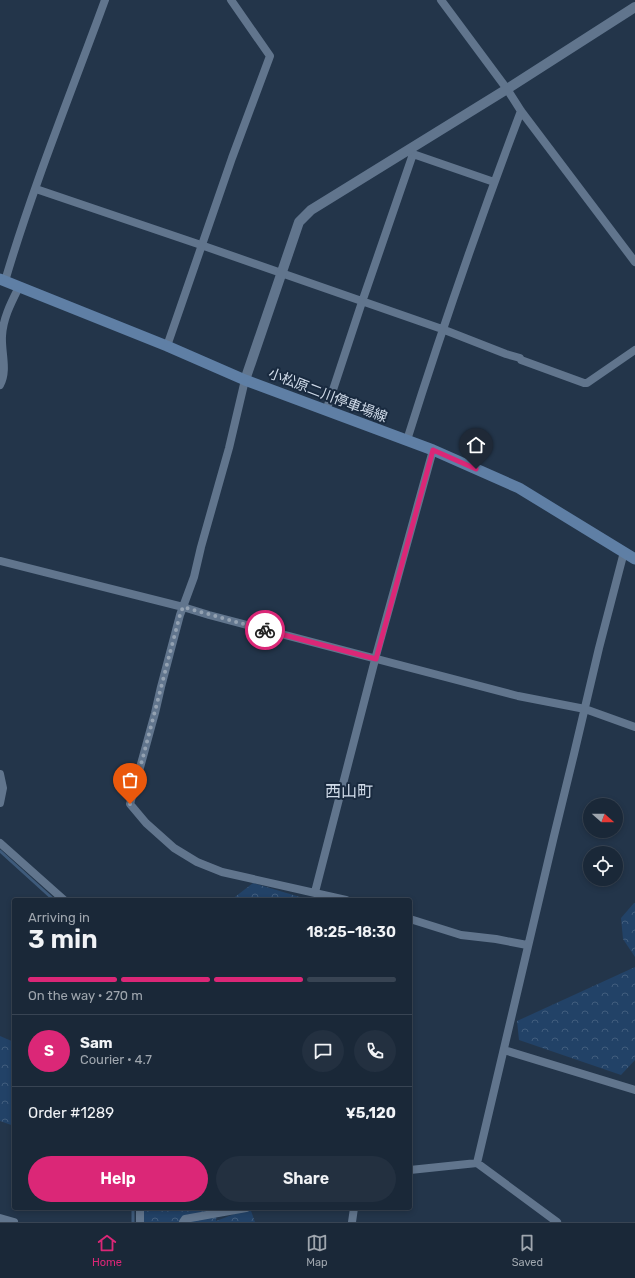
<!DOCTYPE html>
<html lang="en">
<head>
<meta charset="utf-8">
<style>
	body { margin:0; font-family:Rubik,"Noto Sans JP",sans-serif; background:#233040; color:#f1f3f6; height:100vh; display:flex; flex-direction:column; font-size:15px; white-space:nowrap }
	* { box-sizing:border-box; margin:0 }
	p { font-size:13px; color:#9fa6ae }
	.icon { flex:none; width:22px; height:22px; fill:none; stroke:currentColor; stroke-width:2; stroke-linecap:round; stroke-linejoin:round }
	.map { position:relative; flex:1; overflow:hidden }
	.side { position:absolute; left:12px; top:898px; width:400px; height:312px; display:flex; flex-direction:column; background:#1a2838; border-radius:4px; box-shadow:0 2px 6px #0003,0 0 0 1px #384453 }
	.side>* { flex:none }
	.needle { width:26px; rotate:111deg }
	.controls { position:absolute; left:583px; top:798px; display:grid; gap:8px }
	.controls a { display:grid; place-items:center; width:40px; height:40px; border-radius:50%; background:#1a2838; box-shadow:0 2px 6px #0003,0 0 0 1px #384453; font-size:20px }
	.pin { position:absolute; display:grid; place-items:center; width:34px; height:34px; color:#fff; margin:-41px -17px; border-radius:50% 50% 50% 0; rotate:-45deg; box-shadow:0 0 4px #0007 }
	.pin .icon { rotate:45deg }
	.courier { position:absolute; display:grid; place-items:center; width:40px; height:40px; margin:-20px; border:3px solid #db2777; border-radius:50%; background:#fff; color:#222; box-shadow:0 1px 5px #0007 }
	.summary em { font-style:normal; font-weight:600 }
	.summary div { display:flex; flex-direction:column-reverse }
	.summary { display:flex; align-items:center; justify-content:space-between; height:68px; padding:0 16px }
	h1 { font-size:26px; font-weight:600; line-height:30px }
	.bar { display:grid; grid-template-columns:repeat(4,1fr); gap:6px 4px; align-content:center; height:48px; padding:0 16px }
	.bar i { height:5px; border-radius:3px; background:#384453 }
	.bar .selected { background:#db2777 }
	.bar p { grid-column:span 4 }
	.line { display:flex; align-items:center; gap:10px; padding:0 16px; border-top:1px solid #384453 }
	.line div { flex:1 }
	.round { display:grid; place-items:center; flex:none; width:42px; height:42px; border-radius:21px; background:#233040 }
	.action { display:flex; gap:8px; margin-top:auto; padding:8px 16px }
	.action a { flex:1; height:46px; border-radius:24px; background:#db2777; color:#fff; font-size:16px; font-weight:600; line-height:46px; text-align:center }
	.action a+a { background:#233040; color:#f1f3f6 }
	.tab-bar { display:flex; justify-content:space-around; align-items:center; height:56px; border-top:1px solid #384453; background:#1a2838; font-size:11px; color:#9fa6ae }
	.tab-bar a { display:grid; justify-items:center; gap:2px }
	.tab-bar .selected { color:#db2777 }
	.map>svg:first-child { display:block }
</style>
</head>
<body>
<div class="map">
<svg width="635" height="1222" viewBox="0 0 635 1222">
	<defs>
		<pattern id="forest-crowns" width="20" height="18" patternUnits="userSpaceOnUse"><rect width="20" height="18" fill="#224267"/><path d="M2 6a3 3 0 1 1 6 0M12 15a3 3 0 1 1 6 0" fill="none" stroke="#415d7d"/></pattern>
	</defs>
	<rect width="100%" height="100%" fill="#23354a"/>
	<!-- forest -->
	<path fill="url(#forest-crowns)" d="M253,883L310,900H231Z
		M634,903H635V957L623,939L621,918Z
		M635,967V1060L621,1075L519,1040L517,1021Z
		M0,1036L14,1042V1126L0,1121Z
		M141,1208H217L216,1221L250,1208L255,1222H142Z"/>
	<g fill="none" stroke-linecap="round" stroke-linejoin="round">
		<!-- stream -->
		<path stroke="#3e5a7a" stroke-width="3" d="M0,851L54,900
			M133,1222V1208"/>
		<!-- minor -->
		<path stroke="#61758d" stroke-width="8" d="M441,0L507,89L521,111L635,262
			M410,153L494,182
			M36,189L201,245L442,329L506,354L520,358L521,360L584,383H587L635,350
			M5,281C33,186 71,93 105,0
			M167,346L232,158L270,56L231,0
			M245,380L229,448L201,547L194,577L180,615L161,687L155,713L130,804L146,823L174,848L197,862L222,872L346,900
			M0,385C8,371 1,352 2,336C3,318 11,303 19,287
			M326,411L362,302L413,154
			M407,440C442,329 480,219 521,111
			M0,561L183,607L209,615L518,696L585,709L635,727
			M0,774L3,788L0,803
			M0,843L64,900
			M315,892L377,652L433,450
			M410,919L461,935L496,939L527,945
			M504,1050L635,1090
			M477,1163L554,836L574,754L599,648L624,552
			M410,1170L477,1163L557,1222
			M0,1218L14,1222
			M140,1222V1208
			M183,1222L185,1219L246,1208
			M352,1222L354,1208"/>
		<!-- tertiary -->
		<path stroke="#61758d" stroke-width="10" d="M245,380L299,222L311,210L507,89L635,7"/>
		<!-- secondary -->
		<path stroke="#5f7fa5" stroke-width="11" d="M0,279L167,346L245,380L433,450L519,488L635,559"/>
	</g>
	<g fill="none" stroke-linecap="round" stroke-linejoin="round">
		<!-- done -->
		<path stroke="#93a1b1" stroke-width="4" stroke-dasharray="0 7.2" d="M130,804C148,741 163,678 180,615L183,607L265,630"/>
		<!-- route -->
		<path stroke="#db2777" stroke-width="5" d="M265,630L376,659L433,450L476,469"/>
	</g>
	<g text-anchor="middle" stroke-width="4" stroke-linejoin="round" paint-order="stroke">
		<!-- street labels -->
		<g font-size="14" fill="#d0dbe9" stroke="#192a3f">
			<text transform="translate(328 395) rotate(21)" y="5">小松原二川停車場線</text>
		</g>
		<!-- quarter labels -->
		<g font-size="16" fill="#d0dbe9" stroke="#192a3f">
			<text x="349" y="797">西山町</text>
		</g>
	</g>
</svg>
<div class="controls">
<a><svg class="needle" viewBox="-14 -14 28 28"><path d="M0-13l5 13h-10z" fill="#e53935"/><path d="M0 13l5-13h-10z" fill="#9fa6ae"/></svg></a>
<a><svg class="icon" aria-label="locate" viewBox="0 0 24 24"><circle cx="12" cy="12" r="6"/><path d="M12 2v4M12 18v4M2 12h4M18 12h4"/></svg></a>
</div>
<div class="pin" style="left:130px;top:804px;background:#ea580c"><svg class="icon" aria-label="bag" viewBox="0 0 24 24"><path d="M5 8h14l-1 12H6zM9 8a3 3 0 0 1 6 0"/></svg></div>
<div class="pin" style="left:476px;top:469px;background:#1f2937"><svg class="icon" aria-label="home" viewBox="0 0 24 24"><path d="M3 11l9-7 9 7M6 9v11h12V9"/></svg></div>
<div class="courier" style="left:265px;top:630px"><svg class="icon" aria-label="bike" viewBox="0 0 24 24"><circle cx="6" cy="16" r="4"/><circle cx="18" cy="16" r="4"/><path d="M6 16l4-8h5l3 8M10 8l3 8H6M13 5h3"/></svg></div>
<section class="side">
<div class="summary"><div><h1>3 min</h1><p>Arriving in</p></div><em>18:25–18:30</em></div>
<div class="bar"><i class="selected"></i><i class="selected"></i><i class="selected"></i><i></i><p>On the way · 270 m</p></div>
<div class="line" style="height:72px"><b class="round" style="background:#db2777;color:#fff">S</b><div><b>Sam</b><p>Courier · 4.7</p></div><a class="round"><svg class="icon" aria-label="chat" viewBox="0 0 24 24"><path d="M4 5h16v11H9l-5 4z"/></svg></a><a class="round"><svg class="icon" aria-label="phone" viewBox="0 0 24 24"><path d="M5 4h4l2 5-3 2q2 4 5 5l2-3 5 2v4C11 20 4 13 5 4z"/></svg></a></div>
<div class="line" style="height:52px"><div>Order #1289</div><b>¥5,120</b></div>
<div class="action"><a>Help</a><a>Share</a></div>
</section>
</div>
<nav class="tab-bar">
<a class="selected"><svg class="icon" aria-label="home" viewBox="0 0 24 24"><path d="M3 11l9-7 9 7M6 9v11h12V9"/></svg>Home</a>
<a><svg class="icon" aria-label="map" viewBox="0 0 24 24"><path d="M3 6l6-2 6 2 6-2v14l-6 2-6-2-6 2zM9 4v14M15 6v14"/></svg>Map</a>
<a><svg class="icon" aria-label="saved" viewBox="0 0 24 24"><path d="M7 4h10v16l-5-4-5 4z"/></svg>Saved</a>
</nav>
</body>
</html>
